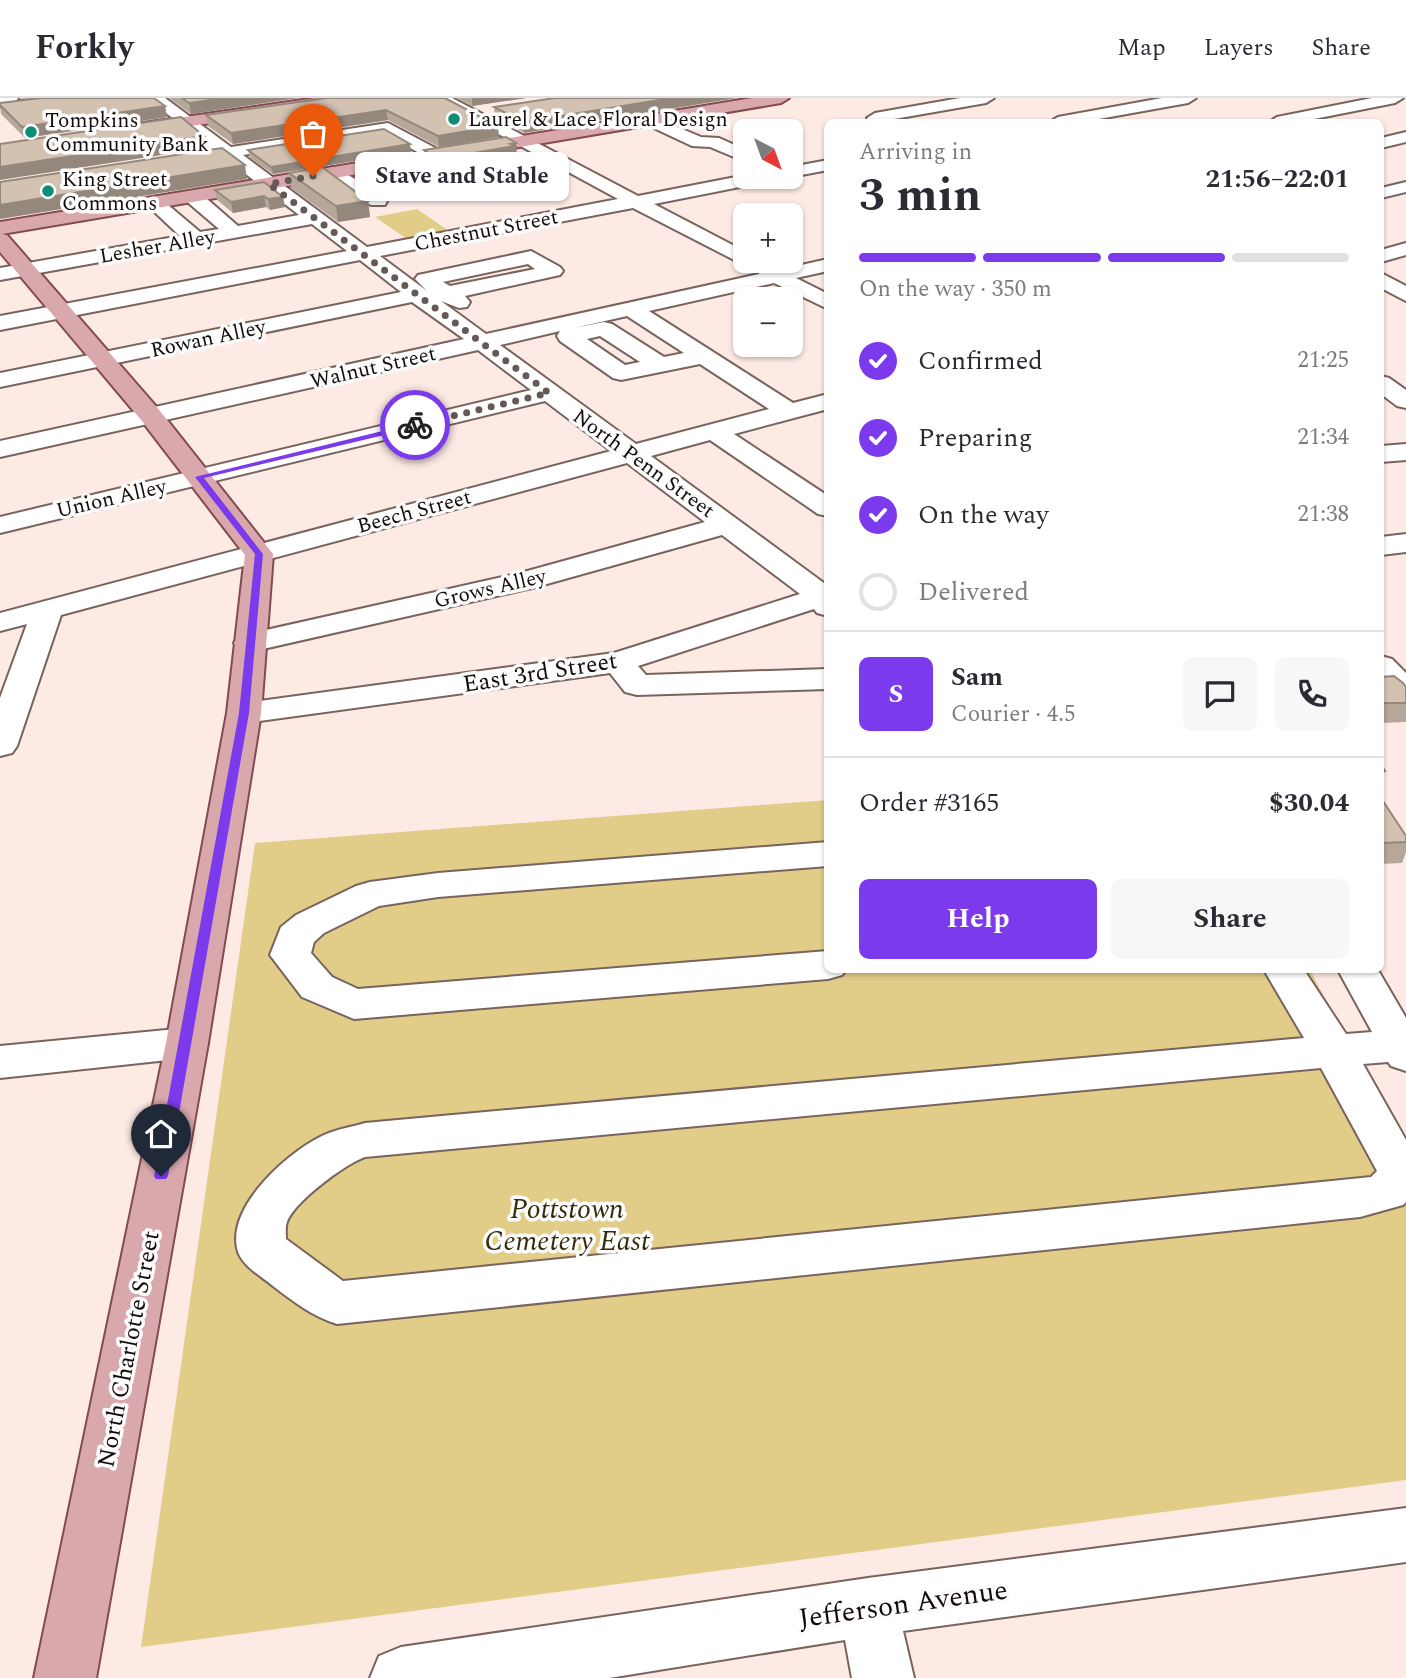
<!DOCTYPE html>
<html lang="en">
<head>
<meta charset="utf-8">
<style>
	body { margin:0; font-family:Spectral,serif; background:#f7f7f7; color:#2b2b33; height:100vh; display:flex; flex-direction:column; font-size:26px; white-space:nowrap }
	* { box-sizing:border-box; margin:0 }
	p { font-size:23px; color:#7c7c81 }
	.icon { flex:none; width:38px; height:38px; fill:none; stroke:currentColor; stroke-width:2; stroke-linecap:round; stroke-linejoin:round }
	.map { position:relative; flex:1; overflow:hidden }
	.panel { position:absolute; left:824px; top:21px; width:560px; height:854px; display:flex; flex-direction:column; background:#fff; border-radius:10px; box-shadow:0 2px 5px #0004 }
	.panel>* { flex:none }
	.needle { width:46px; rotate:139deg }
	.tools { position:absolute; left:733px; top:21px; display:grid; gap:14px }
	.tools a { display:grid; place-items:center; width:70px; height:70px; border-radius:10px; background:#fff; box-shadow:0 2px 5px #0004; font-size:35px }
	.pin { position:absolute; display:grid; place-items:center; width:60px; height:60px; color:#fff; margin:-72px -30px; border-radius:50% 50% 50% 0; rotate:-45deg; box-shadow:0 0 7px #0007 }
	.pin .icon { rotate:45deg }
	.courier { position:absolute; display:grid; place-items:center; width:70px; height:70px; margin:-35px; border:5px solid #7c3aed; border-radius:50%; background:#fff; color:#222; box-shadow:0 2px 9px #0007 }
	.bubble { position:absolute; height:49px; border-radius:10px; background:#fff; box-shadow:0 2px 5px #0004; font-size:23px; font-weight:700; line-height:49px; text-align:center }
	.head em { font-style:normal; font-weight:700 }
	.head div { display:flex; flex-direction:column-reverse }
	.head { display:flex; align-items:center; justify-content:space-between; height:119px; padding:0 35px }
	h1 { font-size:46px; font-weight:700; line-height:52px }
	.bar { display:grid; grid-template-columns:repeat(4,1fr); gap:10px 7px; align-content:center; height:84px; padding:0 35px }
	.bar i { height:9px; border-radius:5px; background:#e1e1e2 }
	.bar .current { background:#7c3aed }
	.bar p { grid-column:span 4 }
	.line { display:flex; align-items:center; gap:18px; padding:0 35px; border-top:2px solid #e1e1e2 }
	.line div { flex:1 }
	.round { display:grid; place-items:center; flex:none; width:74px; height:74px; border-radius:10px; background:#f7f7f7 }
	ol { padding:0 35px; list-style:none }
	li { display:flex; align-items:center; gap:21px; height:77px }
	li p { margin-inline-start:auto }
	li .icon { padding:7px; border-radius:50%; background:#7c3aed; color:#fff; stroke-width:4 }
	li:last-child { color:#7c7c81 }
	li i { width:38px; height:38px; border:4px solid #e1e1e2; border-radius:50% }
	.action { display:flex; gap:14px; margin-top:auto; padding:14px 35px }
	.action a { flex:1; height:80px; border-radius:10px; background:#7c3aed; color:#fff; font-size:28px; font-weight:700; line-height:80px; text-align:center }
	.action a+a { background:#f7f7f7; color:#2b2b33 }
	header { display:flex; align-items:center; gap:42px; box-sizing:border-box; height:98px; padding:0 35px; background:#fff; border-bottom:2px solid #e1e1e2 }
	header strong { font-size:33px }
	nav { display:flex; gap:38px; margin-inline-start:auto; font-size:24px }
	.map>svg:first-child { display:block }
</style>
</head>
<body>
<header>
<strong>Forkly</strong>
<nav><a>Map</a><a>Layers</a><a>Share</a></nav>
</header>
<div class="map">
<svg width="1406" height="1580" viewBox="0 0 1406 1580">
	<rect width="100%" height="100%" fill="#feeae4"/>
	<!-- green -->
	<path fill="#e2cd88" d="M417,111L449,133L407,141L375,119Z
		M828,702V872H1310L1406,1054V1382L141,1549L255,745Z"/>
	<g fill="none" stroke-linecap="round" stroke-linejoin="round">
		<!-- minor casing -->
		<g stroke="#78645d" stroke-width="4">
			<path id="minor" d="M0,0H18L16,3L80,0L72,5L13,13L0,8Z
				M147,0H165L231,49L388,25L441,53L444,57L441,61H429L385,35L243,57L367,149L618,101L432,0H452L638,98L746,77L774,79L765,84L654,106L746,154V163H756L746,168L633,110L380,158L427,193L415,181L418,177L531,153L560,169L563,173L560,177L465,198L470,204L467,209L459,210L441,203L486,236L759,176L761,170L768,168L779,172L828,161V173L796,180L828,196V211L774,185L649,213L793,305L828,296V311L734,336L828,398V418L818,416L710,342L651,358L828,488V518L817,515L814,511L638,568L646,577L828,571V591L637,597L625,594L610,575L244,625L232,622L227,615L232,608L244,605L614,555L800,496L722,437L536,489L250,554L239,552L234,545L239,538L520,475L705,424L627,365L61,517L17,648L12,655L0,658V600L27,526L0,533V515L611,353L545,303L0,435V419L531,292L478,252L0,359V343L464,241L412,204L0,289V275L401,194L360,162L0,232V218L347,153L312,126L0,182V170L180,138L145,105L154,99L161,101L200,134L219,131L185,102L183,98L185,94H199L238,128L299,117L225,60L206,61L203,57L206,53L213,52ZM528,166L535,171L450,188L443,184ZM627,218L684,255L664,259L612,226L604,224L574,230ZM560,233L557,238L560,243L613,280L621,282L700,266L769,311L636,346L500,247ZM600,238L640,264L625,267L587,241Z
				M960,0H994L986,5L877,24L869,23L867,20L875,15Z
				M1162,0H1196L1188,5L1082,24H1050L1058,19Z
				M1372,0H1403L1395,5L1299,24H1269L1277,19Z
				M649,17L701,39L719,40L746,52V64L710,49L692,48L643,25L641,22Z
				M1406,34V44L1381,50V40Z
				M395,59L441,87L444,91L441,95H429L389,68L386,64Z
				M828,62V72L791,79H789H791V69Z
				M335,69L385,99L387,103L385,107H371L329,78L326,74L329,70Z
				M1406,84V94L1381,100V90Z
				M1406,145V157L1381,164V152Z
				M1381,175L1406,188V203L1381,190Z
				M1381,278L1389,280L1406,292V310L1397,308L1381,296Z
				M1406,346V362L1381,364V348Z
				M1406,436V454L1381,457V439Z
				M1381,558L1392,561L1406,575V604L1394,601L1381,587Z
				M828,744V768L438,799L379,808L324,835L314,844L311,855L332,879L358,891L828,853V872H846L842,877L828,881L354,921L302,899L270,857L281,829L296,817L356,788L370,784L438,775Z
				M1264,872H1304L1346,936L1372,934L1338,872H1378L1406,920V973L1391,968L1388,964L1363,966L1406,1042V1104L1403,1107L1360,1119L337,1226C312,1218 294,1204 273,1188C261,1178 240,1167 237,1150C228,1107 289,1053 324,1037C337,1031 352,1029 365,1025L1304,940ZM1321,970L1377,1073L1371,1079L343,1183L286,1141C286,1136 285,1129 287,1124C294,1104 345,1066 365,1059Z
				M187,930L202,934L208,945L202,956L187,960L0,980V948Z
				M1406,1410V1464L903,1533L914,1580H852L845,1542L609,1580H370L379,1558L401,1549L868,1480Z"/>
		</g>
		<!-- major casing -->
		<g stroke="#834b50" stroke-width="4">
			<path id="major" d="M316,0H356L348,5L136,36L128,31L136,26Z
				M752,0H789L781,5L2,136L7,137L160,313L273,456L261,615L208,945L96,1580H34L166,945L227,615L245,457L142,323L0,154V124Z"/>
		</g>
		<!-- minor -->
		<use href="#minor" fill="#fff" fill-rule="evenodd"/>
		<!-- major -->
		<use href="#major" fill="#d9a8ad" fill-rule="evenodd"/>
	</g>
	<!-- wall -->
	<path fill="#b5a799" d="M169,0H298L191,16Z
		M445,0L499,39L439,49L388,22L233,46L208,28L206,17Z
		M457,0H526L472,8Z
		M555,0H736L524,35L495,19L494,9Z
		M0,5L165,8L167,19L25,40L1,16Z
		M248,52L411,54L273,76L250,60Z
		M424,52L517,60H515L516,63L440,76L425,67Z
		M289,75L368,103L370,119L338,124L291,90Z
		M215,92L283,99L285,109L270,112L266,109L233,115L217,102Z
		M1381,579L1406,589V624L1381,625Z
		M1381,666L1385,673L1381,686Z
		M1381,700L1406,738V754L1402,765L1381,766Z"/>
	<!-- shaded-wall -->
	<path fill="#94887d" d="M224,0H298L191,16L189,5Z
		M472,0H526L472,8Z
		M672,0H736L524,35V24Z
		M165,8L167,19L25,40L22,29Z
		M386,12L388,22L233,46L231,35Z
		M498,28L499,39L439,49L438,38Z
		M204,38L207,50L0,82V69Z
		M516,45L517,60H515L516,63L440,76L439,61Z
		M410,46L411,54L273,76L271,69Z
		M245,67L247,81L0,121V107Z
		M264,98L266,109L233,115L231,104Z
		M283,99L285,109L270,112L268,101Z
		M368,103L370,119L338,124L336,108Z"/>
	<!-- building -->
	<path fill="#d3c2b2" stroke="#94887d" stroke-width="2" d="M41,0H154L165,8L22,29L0,7V5Z
		M182,0H224L189,5Z
		M327,0H445L498,28L438,38L386,12L231,35L206,17Z
		M555,0H672L524,24L494,9Z
		M181,19L204,38L0,69V46Z
		M384,31L410,46L271,69L248,52Z
		M506,39L516,45L510,46L515,48L439,61L424,52Z
		M222,50L245,67L0,107V84Z
		M322,69L368,103L336,108L289,75Z
		M264,84L283,99L268,101L264,98L231,104L215,92Z
		M1394,578L1403,585L1406,589V605H1381V579Z
		M1381,666L1385,673H1381Z
		M1381,700L1406,738V744L1381,745Z"/>
	<!-- route -->
	<path fill="#7c3aed" d="M415,325L418,329L204,380L263,456L249,615L168,1078L166,1081H156L154,1078L239,615L255,456L195,379Z"/>
	<g fill="none" stroke-linecap="round" stroke-linejoin="round">
		<!-- done -->
		<path stroke="#655956" stroke-width="7" stroke-dasharray="0 12.6" d="M313,78L269,86L549,295L415,327"/>
	</g>
	<!-- markers -->
	<g fill="#0d8d73" stroke="#fcfcfc" stroke-width="2.5">
		<circle cx="454" cy="21" r="7"/>
		<circle cx="31" cy="34" r="7"/>
		<circle cx="48" cy="93" r="7"/>
	</g>
	<g text-anchor="middle" stroke-width="7" stroke-linejoin="round" paint-order="stroke">
		<!-- far-poi labels -->
		<g font-size="21" fill="#130b09" stroke="#fcfcfc" text-anchor="start">
			<text x="468" y="28">Laurel &amp; Lace Floral Design</text>
			<text x="45" y="29">Tompkins<tspan x="45" dy="24">Community Bank</tspan></text>
			<text x="62" y="88">King Street<tspan x="62" dy="24">Commons</tspan></text>
		</g>
		<!-- far-street labels -->
		<g font-size="21" fill="#130b09" stroke="#fcfcfc">
			<text transform="translate(486 132) rotate(-11)" y="7">Chestnut Street</text>
			<text transform="translate(157 148) rotate(-10)" y="7">Lesher Alley</text>
			<text transform="translate(208 240) rotate(-12)" y="7">Rowan Alley</text>
			<text transform="translate(373 269) rotate(-13)" y="7">Walnut Street</text>
			<text transform="translate(644 365) rotate(36)" y="7">North Penn Street</text>
			<text transform="translate(111 400) rotate(-13)" y="7">Union Alley</text>
			<text transform="translate(414 413) rotate(-15)" y="7">Beech Street</text>
			<text transform="translate(490 490) rotate(-13)" y="7">Grows Alley</text>
		</g>
		<!-- street labels -->
		<g font-size="24" fill="#130b09" stroke="#fcfcfc">
			<text transform="translate(540 574) rotate(-9)" y="8">East 3rd Street</text>
			<text transform="translate(128 1251) rotate(-79)" y="8">North Charlotte Street</text>
		</g>
		<!-- near-park labels -->
		<g font-size="28" font-style="italic" fill="#352b08" stroke="#fcfcfc">
			<text x="567" y="1120">Pottstown<tspan x="567" dy="32">Cemetery East</tspan></text>
		</g>
		<!-- near-street labels -->
		<g font-size="28" fill="#130b09" stroke="#fcfcfc">
			<text transform="translate(903 1505) rotate(-8)" y="10">Jefferson Avenue</text>
		</g>
	</g>
</svg>
<div class="tools">
<a><svg class="needle" viewBox="-14 -14 28 28"><path d="M0-13l5 13h-10z" fill="#e53935"/><path d="M0 13l5-13h-10z" fill="#7c7c81"/></svg></a>
<a>+</a>
<a>−</a>
</div>
<div class="pin" style="left:313px;top:78px;background:#ea580c"><svg class="icon" aria-label="bag" viewBox="0 0 24 24"><path d="M5 8h14l-1 12H6zM9 8a3 3 0 0 1 6 0"/></svg></div>
<div class="pin" style="left:161px;top:1078px;background:#1f2937"><svg class="icon" aria-label="home" viewBox="0 0 24 24"><path d="M3 11l9-7 9 7M6 9v11h12V9"/></svg></div>
<div class="courier" style="left:415px;top:327px"><svg class="icon" aria-label="bike" viewBox="0 0 24 24"><circle cx="6" cy="16" r="4"/><circle cx="18" cy="16" r="4"/><path d="M6 16l4-8h5l3 8M10 8l3 8H6M13 5h3"/></svg></div>
<div class="bubble" style="left:355px;top:54px;width:214px">Stave and Stable</div>
<section class="panel">
<div class="head"><div><h1>3 min</h1><p>Arriving in</p></div><em>21:56–22:01</em></div>
<div class="bar"><i class="current"></i><i class="current"></i><i class="current"></i><i></i><p>On the way · 350 m</p></div>
<ol>
<li><svg class="icon" aria-label="check" viewBox="0 0 24 24"><path d="M5 12l5 5 9-10"/></svg>Confirmed<p>21:25</p></li>
<li><svg class="icon" aria-label="check" viewBox="0 0 24 24"><path d="M5 12l5 5 9-10"/></svg>Preparing<p>21:34</p></li>
<li><svg class="icon" aria-label="check" viewBox="0 0 24 24"><path d="M5 12l5 5 9-10"/></svg>On the way<p>21:38</p></li>
<li><i></i>Delivered</li>
</ol>
<div class="line" style="height:126px"><b class="round" style="background:#7c3aed;color:#fff">S</b><div><b>Sam</b><p>Courier · 4.5</p></div><a class="round"><svg class="icon" aria-label="chat" viewBox="0 0 24 24"><path d="M4 5h16v11H9l-5 4z"/></svg></a><a class="round"><svg class="icon" aria-label="phone" viewBox="0 0 24 24"><path d="M5 4h4l2 5-3 2q2 4 5 5l2-3 5 2v4C11 20 4 13 5 4z"/></svg></a></div>
<div class="line" style="height:91px"><div>Order #3165</div><b>$30.04</b></div>
<div class="action"><a>Help</a><a>Share</a></div>
</section>
</div>
</body>
</html>
